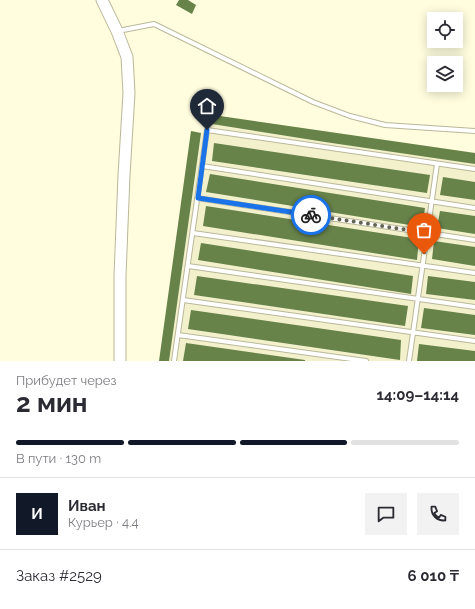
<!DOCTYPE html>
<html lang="ru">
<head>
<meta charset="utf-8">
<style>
	body { margin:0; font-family:Raleway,sans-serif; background:#f2f2f3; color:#2b2b33; height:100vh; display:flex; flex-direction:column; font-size:15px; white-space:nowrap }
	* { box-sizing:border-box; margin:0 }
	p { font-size:13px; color:#7c7c81 }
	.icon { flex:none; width:22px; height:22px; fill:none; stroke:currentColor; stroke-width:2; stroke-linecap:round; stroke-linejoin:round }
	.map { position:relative; height:361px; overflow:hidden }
	.panel { display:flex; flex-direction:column; background:#fff; flex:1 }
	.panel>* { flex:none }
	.fabs { position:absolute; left:427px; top:12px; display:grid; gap:8px }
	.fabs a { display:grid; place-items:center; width:36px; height:36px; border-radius:0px; background:#fff; box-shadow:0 2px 10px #0003; font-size:20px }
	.pin { position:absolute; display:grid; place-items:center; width:34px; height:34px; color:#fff; margin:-41px -17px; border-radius:50% 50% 50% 0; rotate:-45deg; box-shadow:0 0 4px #0007 }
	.pin .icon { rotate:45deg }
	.courier { position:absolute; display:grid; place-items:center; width:40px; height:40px; margin:-20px; border:3px solid #1a73e8; border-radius:50%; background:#fff; color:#222; box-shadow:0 1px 5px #0007 }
	.head em { font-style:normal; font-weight:700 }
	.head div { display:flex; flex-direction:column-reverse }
	.head { display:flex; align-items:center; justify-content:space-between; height:68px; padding:0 16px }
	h1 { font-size:26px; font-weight:700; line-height:30px }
	.bar { display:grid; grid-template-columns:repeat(4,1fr); gap:6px 4px; align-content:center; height:48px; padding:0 16px }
	.bar i { height:5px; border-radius:3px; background:#e1e1e2 }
	.bar .selected { background:#111827 }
	.bar p { grid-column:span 4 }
	.line { display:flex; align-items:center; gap:10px; padding:0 16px; border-top:1px solid #e1e1e2 }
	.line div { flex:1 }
	.round { display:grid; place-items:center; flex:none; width:42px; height:42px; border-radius:0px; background:#f2f2f3 }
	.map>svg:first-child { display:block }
</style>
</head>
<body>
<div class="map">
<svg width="475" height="361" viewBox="0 0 475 361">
	<rect width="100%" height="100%" fill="#fffdde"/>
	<!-- built -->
	<path fill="#f3f1cb" d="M213,115L475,153V361H160L191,131L201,133L212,124Z"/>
	<!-- building -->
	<path fill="#67834a" d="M179,0H188L196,5L192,14L176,5Z
		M213,115L475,153V164L325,142L212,124Z
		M191,131L201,133L169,361H159Z
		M214,143L430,175L427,193L212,161Z
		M210,174L425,208L422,227L206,192Z
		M443,177L475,182V200L440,195Z
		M206,206L419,239L417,260L203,226Z
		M440,211L475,216V234L437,228Z
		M434,241L475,247V266L432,259Z
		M201,243L413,276L411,294L198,260Z
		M197,276L408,306L405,326L194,295Z
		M428,276L475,282V300L426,294Z
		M424,308L475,315V335L421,328Z
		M191,310L401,340L400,360L188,329Z
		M186,343L305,360V361H183Z
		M419,344L475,351V361H417Z"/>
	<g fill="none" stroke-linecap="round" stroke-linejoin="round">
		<!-- lane casing -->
		<g stroke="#bab89a" stroke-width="6">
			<path id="lane" d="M118,31L154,24L313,102L350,116L385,125L475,131
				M202,166L475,208
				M197,198L475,240
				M193,233L475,273
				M188,266L475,307
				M183,300L475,341
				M178,335L366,361
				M174,361L207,130L475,169
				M409,361L437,164"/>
		</g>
		<!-- secondary casing -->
		<g stroke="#bab89a" stroke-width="13">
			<path id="secondary" d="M102,0L117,31L127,57L129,93L124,175L120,276V361"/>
		</g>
		<!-- lane -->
		<use href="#lane" stroke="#fff" stroke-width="4"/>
		<!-- secondary -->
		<use href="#secondary" stroke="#fff" stroke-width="11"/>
	</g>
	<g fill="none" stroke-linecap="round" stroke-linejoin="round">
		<!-- done -->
		<path stroke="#656452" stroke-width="4" stroke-dasharray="0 7.2" d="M311,215L427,233L424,254"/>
		<!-- route -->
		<path stroke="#1a73e8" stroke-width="5" d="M207,130L198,198L311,215"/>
	</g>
</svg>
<div class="fabs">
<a><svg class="icon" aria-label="locate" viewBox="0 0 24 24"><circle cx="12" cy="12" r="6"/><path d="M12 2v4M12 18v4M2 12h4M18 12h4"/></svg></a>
<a><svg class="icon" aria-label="layers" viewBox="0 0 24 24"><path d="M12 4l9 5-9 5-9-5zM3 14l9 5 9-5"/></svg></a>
</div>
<div class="pin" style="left:424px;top:254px;background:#ea580c"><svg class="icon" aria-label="bag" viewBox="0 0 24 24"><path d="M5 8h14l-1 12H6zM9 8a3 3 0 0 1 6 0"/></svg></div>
<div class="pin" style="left:207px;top:130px;background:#1f2937"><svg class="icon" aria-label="home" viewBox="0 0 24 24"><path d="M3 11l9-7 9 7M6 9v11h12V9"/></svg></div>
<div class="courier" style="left:311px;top:215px"><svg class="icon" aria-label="bike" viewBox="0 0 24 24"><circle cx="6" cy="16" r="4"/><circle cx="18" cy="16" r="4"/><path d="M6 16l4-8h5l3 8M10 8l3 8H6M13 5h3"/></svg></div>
</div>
<section class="panel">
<div class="head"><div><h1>2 мин</h1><p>Прибудет через</p></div><em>14:09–14:14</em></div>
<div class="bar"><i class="selected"></i><i class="selected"></i><i class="selected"></i><i></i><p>В пути · 130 m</p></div>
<div class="line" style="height:72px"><b class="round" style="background:#111827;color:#fff">И</b><div><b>Иван</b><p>Курьер · 4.4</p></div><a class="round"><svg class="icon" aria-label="chat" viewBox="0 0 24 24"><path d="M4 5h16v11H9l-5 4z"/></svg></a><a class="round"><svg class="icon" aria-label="phone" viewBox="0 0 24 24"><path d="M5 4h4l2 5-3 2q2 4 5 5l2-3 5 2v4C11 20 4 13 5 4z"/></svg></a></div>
<div class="line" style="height:52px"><div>Заказ #2529</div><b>6 010 ₸</b></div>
</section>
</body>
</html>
